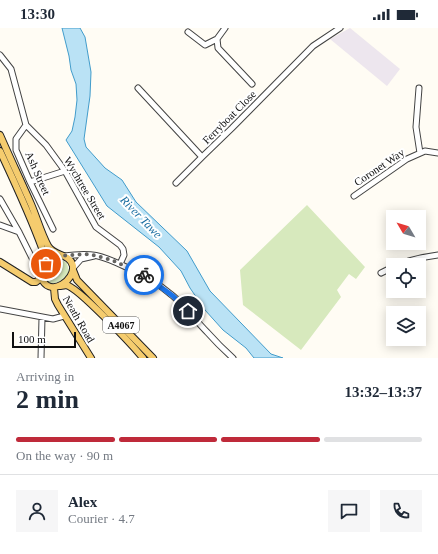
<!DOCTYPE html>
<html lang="en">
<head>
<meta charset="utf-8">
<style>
	body { margin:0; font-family:"Times New Roman",serif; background:#f6f6f7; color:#1f2937; height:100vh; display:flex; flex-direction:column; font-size:15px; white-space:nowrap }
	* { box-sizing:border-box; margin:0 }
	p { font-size:13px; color:#747a83 }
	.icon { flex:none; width:22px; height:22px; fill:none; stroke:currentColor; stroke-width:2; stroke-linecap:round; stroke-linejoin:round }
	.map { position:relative; height:330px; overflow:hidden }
	.panel { display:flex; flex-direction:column; background:#fff; flex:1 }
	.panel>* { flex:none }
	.needle { width:26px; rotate:308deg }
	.fabs { position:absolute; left:386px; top:182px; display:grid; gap:8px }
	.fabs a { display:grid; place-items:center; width:40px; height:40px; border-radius:0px; background:#fff; box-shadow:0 2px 10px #0003; font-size:20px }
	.scale { position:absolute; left:12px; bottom:10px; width:64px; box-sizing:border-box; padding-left:4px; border:2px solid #101010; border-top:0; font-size:11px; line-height:14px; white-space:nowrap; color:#101010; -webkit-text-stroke:3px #fff; paint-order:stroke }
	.pin { position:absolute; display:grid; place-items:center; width:34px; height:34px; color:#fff; margin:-17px; border:2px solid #fff; border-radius:50%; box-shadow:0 1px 4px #0007 }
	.courier { position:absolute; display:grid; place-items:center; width:40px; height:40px; margin:-20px; border:3px solid #1a73e8; border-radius:50%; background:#fff; color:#222; box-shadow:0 1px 5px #0007 }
	.headline em { font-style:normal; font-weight:700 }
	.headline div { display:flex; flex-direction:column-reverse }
	.headline { display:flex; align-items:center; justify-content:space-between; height:68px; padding:0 16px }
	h1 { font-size:26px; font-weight:700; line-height:30px }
	.bar { display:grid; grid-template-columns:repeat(4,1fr); gap:6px 4px; align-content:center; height:48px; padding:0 16px }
	.bar i { height:5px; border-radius:3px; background:#e0e1e3 }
	.bar .on { background:#bf2a3a }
	.bar p { grid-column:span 4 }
	.line { display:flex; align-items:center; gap:10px; padding:0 16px; border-top:1px solid #e0e1e3 }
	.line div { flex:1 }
	.round { display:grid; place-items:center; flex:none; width:42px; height:42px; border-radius:0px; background:#f6f6f7 }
	.status { display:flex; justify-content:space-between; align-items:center; height:28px; padding:0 20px; background:#fff; direction:ltr }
	.status svg { height:11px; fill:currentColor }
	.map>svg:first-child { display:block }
</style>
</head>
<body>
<div class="status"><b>13:30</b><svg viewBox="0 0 49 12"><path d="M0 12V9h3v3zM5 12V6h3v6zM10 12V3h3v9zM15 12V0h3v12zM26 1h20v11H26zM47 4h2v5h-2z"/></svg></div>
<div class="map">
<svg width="438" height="330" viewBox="0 0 438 330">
	<rect width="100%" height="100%" fill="#fffcf4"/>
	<!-- industrial -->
	<path fill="#ede6ee" d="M350,0L400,41L387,58L330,11Z"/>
	<!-- green -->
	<path fill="#d7e9bd" d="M307,177L365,239L356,251L349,246L337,262L341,269L301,322L243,277L240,242Z
		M60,231L67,235L69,244C63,254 44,264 45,244L55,233Z"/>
	<!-- water -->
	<path fill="#bae2f5" stroke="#429ccb" d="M62,0H80L85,9L91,44L90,68L84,111L86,119L105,140L122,152L136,174L187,223L210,263L271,326L283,330H254L246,320L223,302L205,282L190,260L181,243L159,219L107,178L66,112L72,103L75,89L77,72L76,56L71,42L69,28Z"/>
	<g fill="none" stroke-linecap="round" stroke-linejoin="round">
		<!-- minor casing -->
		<g stroke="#434343" stroke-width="7">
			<path id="minor" d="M188,4L205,17L217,11L225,0
				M217,11L218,20L252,56
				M0,27L11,41L26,97L46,117L65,143L96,199L120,217L123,221L124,227L120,236
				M138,60L202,129L232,100L313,18L340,0
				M419,60L416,99L420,125
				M26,97L16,111V122L30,154L53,201
				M30,154L65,143
				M176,155L202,129
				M354,168L407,131L425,123L438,125
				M0,171L19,204L34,234L42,242
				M0,197L19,204
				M64,228C92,224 101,227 126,239C143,246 159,256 173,268C186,279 195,292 207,304C215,313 224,322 233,330
				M398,237C411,231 424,229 438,227
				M73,240L81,231L94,228
				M381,245L393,239
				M0,281L53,291L64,288
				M41,330L42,290"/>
		</g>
		<!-- major casing -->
		<g stroke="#212121" stroke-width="8">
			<path id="major" d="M0,107C10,130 21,153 31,176C37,190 41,205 48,218C54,229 70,225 73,238C75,252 52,268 43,253C40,248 43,244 43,238C44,232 44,226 42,220C30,187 15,155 0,123
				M0,234L32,254H36L41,250
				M43,239L52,231L60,228
				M73,242L77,252L153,330
				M60,258C61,258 66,257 66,257C78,259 133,318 143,330
				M54,260L55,271L58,277L91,330"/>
		</g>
		<!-- minor -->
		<use href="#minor" stroke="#fff" stroke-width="5"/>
		<!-- major -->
		<use href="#major" stroke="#f5cc6e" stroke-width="6"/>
	</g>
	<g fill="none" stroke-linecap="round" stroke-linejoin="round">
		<!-- done -->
		<path stroke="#646360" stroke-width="4" stroke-dasharray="0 7.2" d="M46,236L58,228L89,226L112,232L144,247"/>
		<!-- route -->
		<path stroke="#1a73e8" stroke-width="5" d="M144,247L173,268L188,283"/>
	</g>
	<g text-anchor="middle" stroke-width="4" stroke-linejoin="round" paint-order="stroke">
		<!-- shield labels -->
		<rect fill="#fff" stroke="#585858" stroke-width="1" x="103" y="289" width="36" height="16" rx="3"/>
		<g font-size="10" font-weight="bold" fill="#101010">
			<text x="121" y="301">A4067</text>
		</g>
		<!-- street labels -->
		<g font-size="11" fill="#101010" stroke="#fff">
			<text transform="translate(229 89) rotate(-45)" y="4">Ferryboat Close</text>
			<text transform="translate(379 139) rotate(-34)" y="4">Coronet Way</text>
			<text transform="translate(38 145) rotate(66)" y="4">Ash Street</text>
			<text transform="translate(85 160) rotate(59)" y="4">Wychtree Street</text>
			<text transform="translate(79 291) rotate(60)" y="4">Neath Road</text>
		</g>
		<!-- water labels -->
		<g font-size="12" font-style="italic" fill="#1b6ea1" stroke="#fff">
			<text transform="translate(141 189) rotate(46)" y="4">River Tawe</text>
		</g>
	</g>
</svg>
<div class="fabs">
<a><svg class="needle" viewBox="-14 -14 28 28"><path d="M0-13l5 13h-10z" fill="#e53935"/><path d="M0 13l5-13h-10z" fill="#747a83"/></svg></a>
<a><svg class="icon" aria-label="locate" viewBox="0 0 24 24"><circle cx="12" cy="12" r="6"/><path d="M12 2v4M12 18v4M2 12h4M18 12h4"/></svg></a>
<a><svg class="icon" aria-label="layers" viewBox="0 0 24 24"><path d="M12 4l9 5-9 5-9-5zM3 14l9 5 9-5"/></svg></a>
</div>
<div class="scale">100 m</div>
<div class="pin" style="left:46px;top:236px;background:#ea580c"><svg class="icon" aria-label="bag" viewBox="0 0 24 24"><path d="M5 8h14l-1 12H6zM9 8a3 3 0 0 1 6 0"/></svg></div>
<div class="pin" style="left:188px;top:283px;background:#1f2937"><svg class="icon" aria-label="home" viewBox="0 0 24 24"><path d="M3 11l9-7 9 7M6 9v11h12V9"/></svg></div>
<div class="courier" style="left:144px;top:247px"><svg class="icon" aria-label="bike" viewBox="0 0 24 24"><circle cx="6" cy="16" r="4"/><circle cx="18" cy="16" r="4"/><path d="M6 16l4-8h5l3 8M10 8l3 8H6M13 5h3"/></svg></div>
</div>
<section class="panel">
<div class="headline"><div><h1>2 min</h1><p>Arriving in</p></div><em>13:32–13:37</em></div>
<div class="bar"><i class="on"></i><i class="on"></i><i class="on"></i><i></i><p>On the way · 90 m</p></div>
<div class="line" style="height:72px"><a class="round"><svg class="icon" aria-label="person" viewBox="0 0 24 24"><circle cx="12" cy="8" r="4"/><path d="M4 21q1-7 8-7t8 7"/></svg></a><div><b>Alex</b><p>Courier · 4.7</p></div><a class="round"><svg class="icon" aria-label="chat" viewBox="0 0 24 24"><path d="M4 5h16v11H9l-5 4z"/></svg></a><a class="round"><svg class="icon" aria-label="phone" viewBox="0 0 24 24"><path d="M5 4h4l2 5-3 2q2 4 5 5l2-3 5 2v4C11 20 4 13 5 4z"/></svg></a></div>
</section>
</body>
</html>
